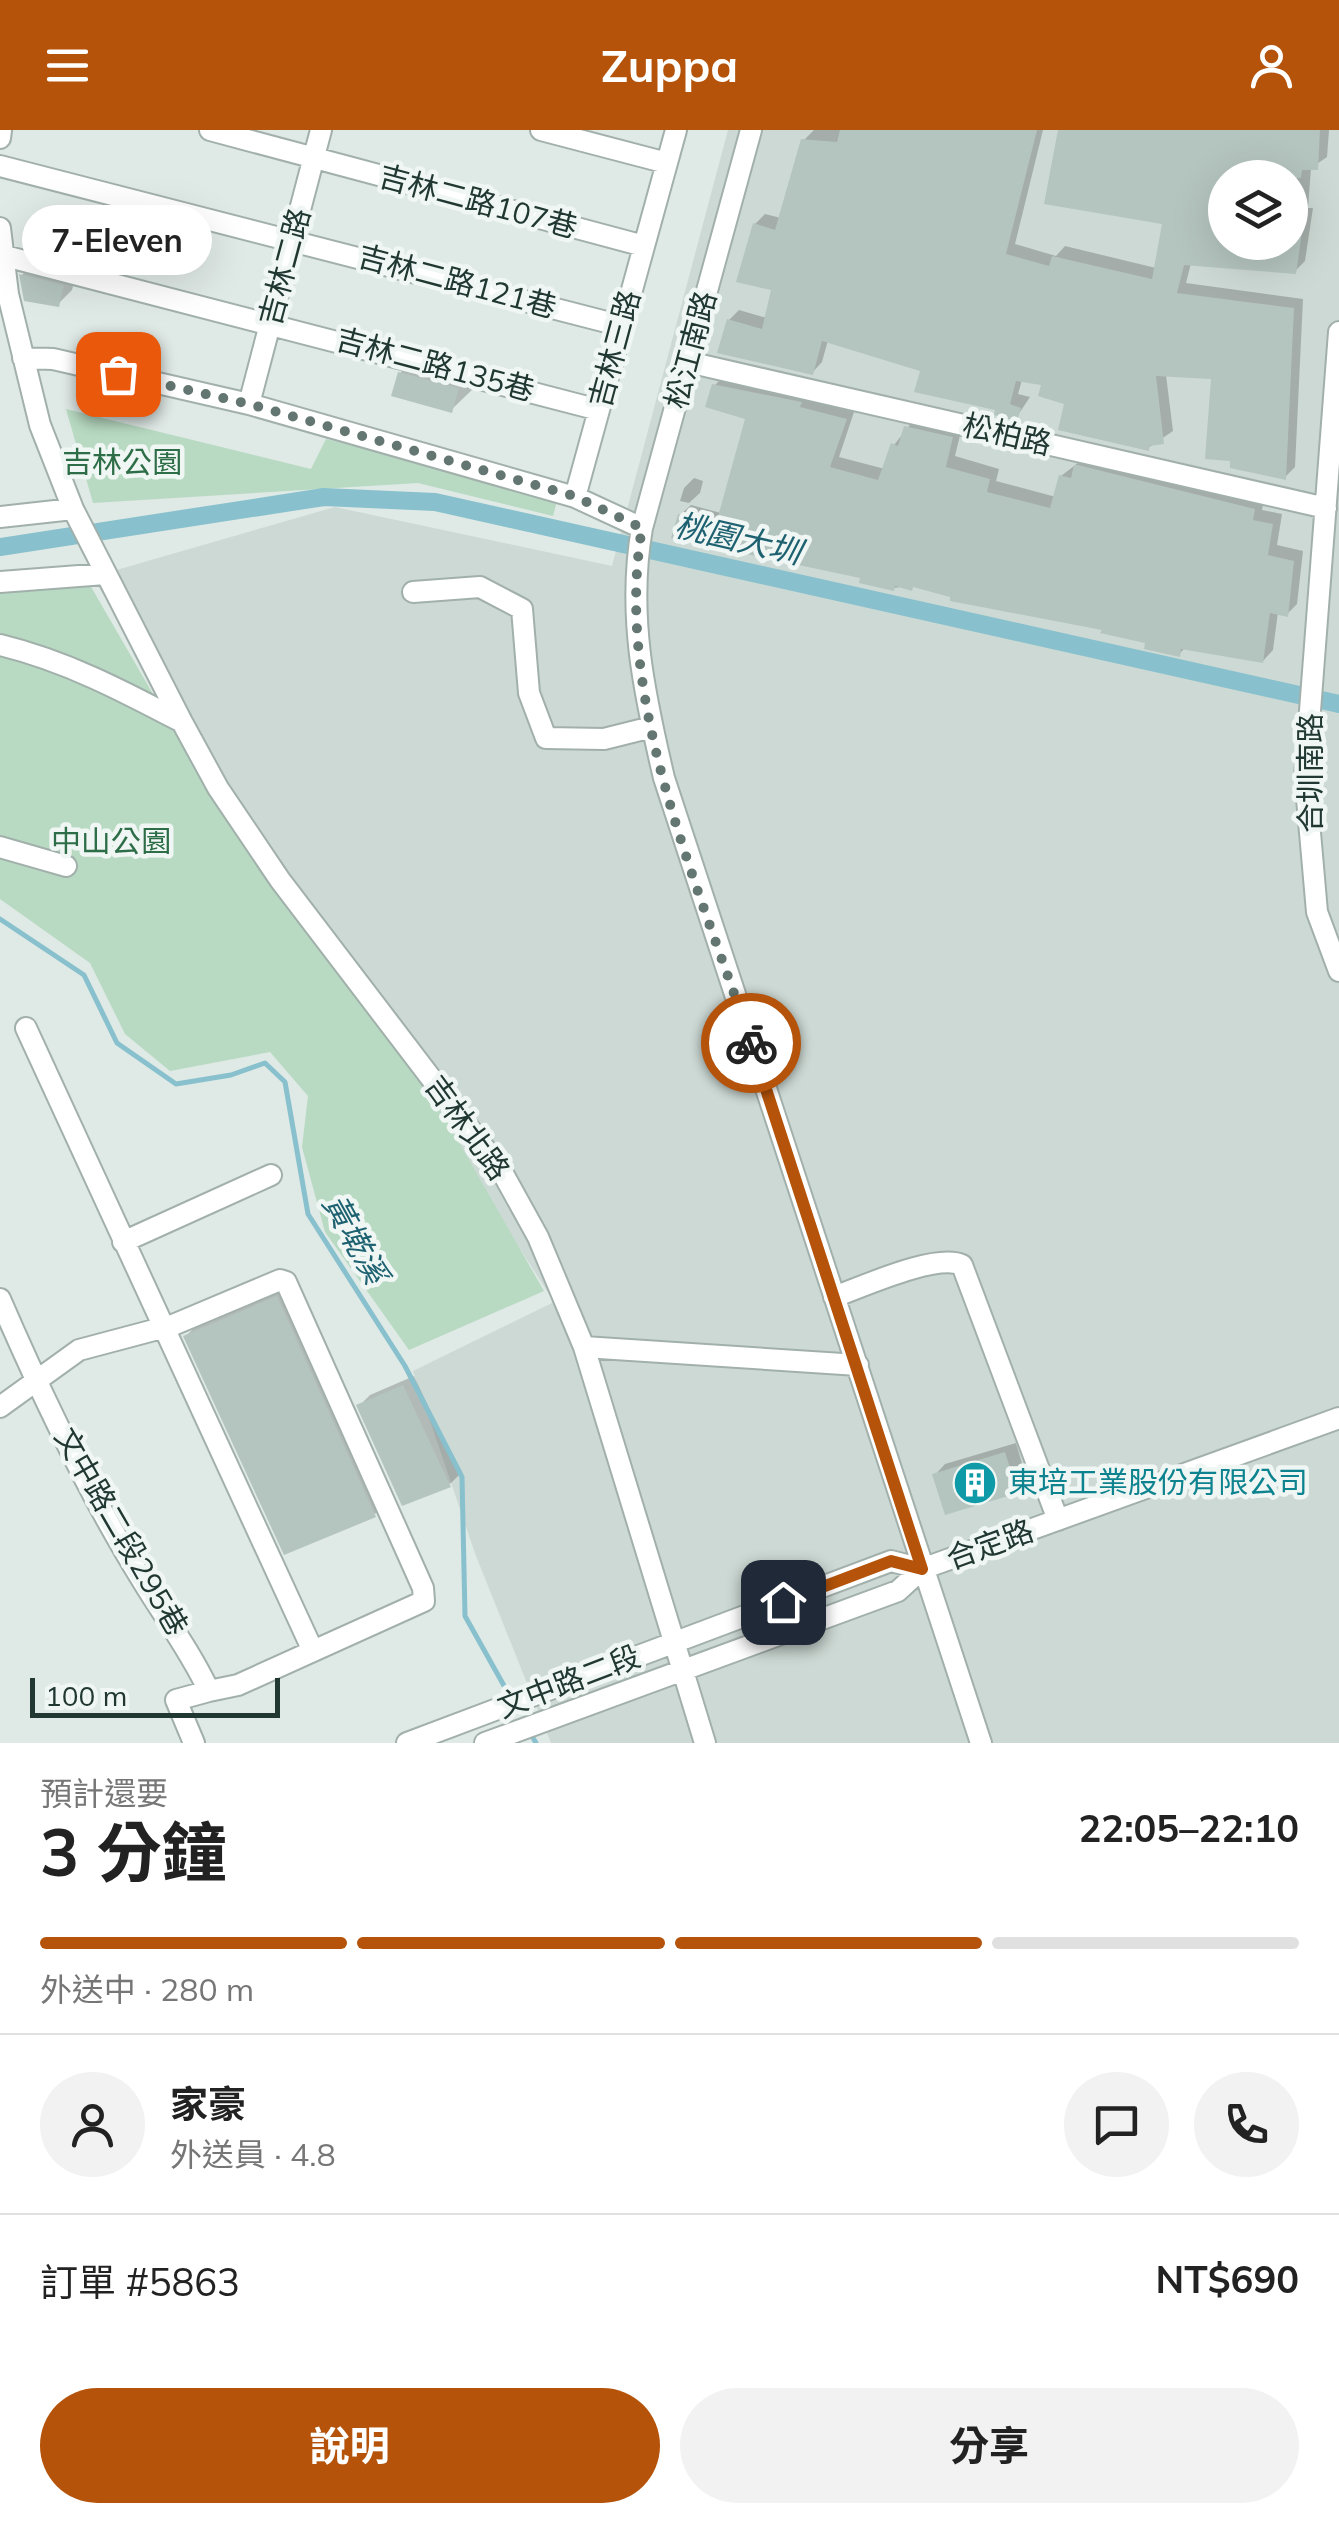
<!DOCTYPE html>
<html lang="zh-TW">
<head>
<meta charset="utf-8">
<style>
	body { margin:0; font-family:Mulish,"Noto Sans TC",sans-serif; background:#f2f2f2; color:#222; height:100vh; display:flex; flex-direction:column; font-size:38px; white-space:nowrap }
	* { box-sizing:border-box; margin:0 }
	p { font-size:32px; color:#767676 }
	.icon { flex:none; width:55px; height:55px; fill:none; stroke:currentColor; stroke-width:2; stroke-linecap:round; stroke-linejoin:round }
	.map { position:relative; height:1613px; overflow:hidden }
	.details { display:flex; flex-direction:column; background:#fff; flex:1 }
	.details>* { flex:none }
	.buttons { position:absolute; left:1208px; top:30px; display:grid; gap:20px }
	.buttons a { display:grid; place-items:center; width:100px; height:100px; border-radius:50%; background:#fff; box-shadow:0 10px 40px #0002; font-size:50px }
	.scale { position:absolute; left:30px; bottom:25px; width:250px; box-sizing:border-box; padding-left:10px; border:5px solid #213832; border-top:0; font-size:28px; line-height:35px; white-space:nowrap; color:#213832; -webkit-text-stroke:8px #eff6f3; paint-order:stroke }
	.pin { position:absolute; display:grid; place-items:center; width:85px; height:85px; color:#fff; margin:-42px; border-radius:20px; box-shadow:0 5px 15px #0006 }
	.courier { position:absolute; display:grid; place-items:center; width:100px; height:100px; margin:-50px; border:8px solid #b45309; border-radius:50%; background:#fff; color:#222; box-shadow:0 2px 12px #0007 }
	.bubble { position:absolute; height:70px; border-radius:35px; background:#fff; box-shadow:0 10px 40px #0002; font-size:32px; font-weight:700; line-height:70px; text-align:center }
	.overview em { font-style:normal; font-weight:700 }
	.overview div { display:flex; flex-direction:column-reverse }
	.overview { display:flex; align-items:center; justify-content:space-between; height:170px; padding:0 40px }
	h1 { font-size:65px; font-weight:700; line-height:75px }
	.bar { display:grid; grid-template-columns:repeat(4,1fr); gap:15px 10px; align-content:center; height:120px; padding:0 40px }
	.bar i { height:12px; border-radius:8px; background:#e0e0e0 }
	.bar .selected { background:#b45309 }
	.bar p { grid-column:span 4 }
	.line { display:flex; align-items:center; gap:25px; padding:0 40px; border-top:2px solid #e0e0e0 }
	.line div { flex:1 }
	.round { display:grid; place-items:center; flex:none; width:105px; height:105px; border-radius:52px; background:#f2f2f2 }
	.cta { display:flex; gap:20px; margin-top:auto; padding:20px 40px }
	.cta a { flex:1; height:115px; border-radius:60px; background:#b45309; color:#fff; font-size:40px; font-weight:700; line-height:115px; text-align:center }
	.cta a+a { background:#f2f2f2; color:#222 }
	header { display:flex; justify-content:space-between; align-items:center; height:130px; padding:0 40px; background:#b45309; color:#fff; font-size:45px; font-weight:700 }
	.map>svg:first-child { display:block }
</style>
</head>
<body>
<header><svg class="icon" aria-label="menu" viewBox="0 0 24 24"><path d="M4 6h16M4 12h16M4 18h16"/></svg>Zuppa<svg class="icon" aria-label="person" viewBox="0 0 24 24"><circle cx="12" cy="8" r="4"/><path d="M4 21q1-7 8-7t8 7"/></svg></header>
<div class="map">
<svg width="1339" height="1613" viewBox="0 0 1339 1613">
	<rect width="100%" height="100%" fill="#dfe9e5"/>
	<!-- built -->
	<path fill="#cdd9d4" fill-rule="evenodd" d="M728,0H1339V1613H551L476,1426L413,1241L554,1172L86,437L106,443L335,377L612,436ZM1225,48H1290V112H1225Z"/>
	<!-- green -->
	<path fill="#b8dac2" d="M66,279L311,339L326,309L558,367L553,386L418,353L93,373Z
		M86,448L198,642L445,988L544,1161L409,1220L325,1102L302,1017L308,966L270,922L170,941L125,904L90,833L0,769V457Z"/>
	<!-- shadow -->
	<path fill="#0003" fill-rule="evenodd" d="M814,0H1043L1015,114L1056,126L1065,116L1156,138L1165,92L1061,0H1329L1327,27L1311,38L1308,78H1313L1305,131L1295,141L1191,133L1186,153L1303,169L1295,337L1285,347L1214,247L1166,245L1173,301L1148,318L1067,272L1044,253L1022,250L1018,264L1030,267L1016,288L923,240L828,210L822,232L812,243L729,190L739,180L767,188L774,158L755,94L765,84L781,88L803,11ZM1225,48H1290V112H1225Z
		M36,131L77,141L72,160L58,174L22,145Z
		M422,222L479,237L473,259L451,280L400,243Z
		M725,245L855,279L839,327L885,339L894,315L917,286L962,297L955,326L999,339L996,351L1056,367L1061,346L1087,326L1264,369L1262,380L1282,384L1277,415L1303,421L1297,474L1287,484L1278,482L1273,520L1263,531L1186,517L1179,524L1107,498L915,455L893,458L680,385L691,375L721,383L748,288L715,255Z
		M694,348L703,351L700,363L689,373L680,371L684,358Z
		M288,1157L385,1374L375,1384L186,1206L196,1196Z
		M414,1246L460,1344L450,1354L359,1276L370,1265Z
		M1016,1313L1027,1350L1017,1360L935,1345L945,1334Z"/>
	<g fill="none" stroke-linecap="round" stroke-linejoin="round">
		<!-- stream -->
		<path stroke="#88c1cd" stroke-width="5" d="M0,789L84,845L117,913L176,954L231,945L265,933L285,952L308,1084L405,1236L462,1347L465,1486L512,1570
			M529,1601L536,1613"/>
		<!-- canal -->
		<path stroke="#88c1cd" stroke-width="18" d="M0,417L324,367L435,372L1339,574"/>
	</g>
	<!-- building -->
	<path fill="#b4c4be" d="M840,0H1037L1006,124L1049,136L1052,126L1152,149L1162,94L1044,74L1058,0H1320L1318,40H1302L1301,48H1225V112H1290V87L1304,88L1296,144L1184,135L1177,163L1294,178L1286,350L1230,338V331L1205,329L1211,249L1156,246L1164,314L1149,316V321L1058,300L1064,274L1038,266L1041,255L1016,251L1010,274L1021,278L1017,291L994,285L995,280L914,262L920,241L822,211L813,245L717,223L727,189L762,199L771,160L736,152L753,93L775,100L801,9L837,12Z
		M19,144L64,155L59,177L24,171Z
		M398,242L459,258L452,283L391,266Z
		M712,254L802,272L800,277L847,289L830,337L878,350L891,313L898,316L904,296L953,307L946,337L990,349L987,362L1050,378L1059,345L1071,348L1074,335H1078L1255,379L1253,390L1273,394L1268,425L1294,431L1288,487L1270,483L1263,533L1181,519L1180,527L1144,519L1145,513L1100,503L1102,500L950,471V467L913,457L912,461L895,456L894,461L859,453L860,448L671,408L678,384L716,394L745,289L705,277Z
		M277,1166L376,1387L284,1425L183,1206Z
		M403,1255L451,1357L402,1376L356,1275Z
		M1005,1322L1018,1363L945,1385L932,1344Z"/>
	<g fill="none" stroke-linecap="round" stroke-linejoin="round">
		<!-- minor casing -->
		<g stroke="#a2b0ac" stroke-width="24">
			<path id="minor" d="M210,0L644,116
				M541,0L667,33
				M751,0L642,398C627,484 644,563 664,648L981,1613
				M0,8L1,0
				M0,36L622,196
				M0,98L8,164L40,295L73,379L182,592L218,658L280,750L501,1040L538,1107L584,1217L705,1613
				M1,125L599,280
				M1339,202L1305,646L1317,782L1339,841
				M23,228L53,229L249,274L575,367
				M688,232L1326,378
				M249,274L321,0
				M0,387L73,379
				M642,398L575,367L676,0
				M0,452L105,444
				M413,462L480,457L522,479L529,563L546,608L604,609L652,597
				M0,515C66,531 123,561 182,592
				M0,717L66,736
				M26,898L313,1521
				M123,1112L271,1045
				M834,1167C862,1157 936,1123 962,1135L1058,1390
				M0,1169C41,1264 87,1361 142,1450C165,1488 189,1519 209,1561L176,1570L194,1613
				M584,1217L858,1235
				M0,1277L79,1220L173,1195L280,1150L286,1152L423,1458L424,1471L238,1555L209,1561
				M407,1613L891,1431L922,1439
				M485,1613L898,1461L922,1439L1339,1288"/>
		</g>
		<!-- minor -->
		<use href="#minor" stroke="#fff" stroke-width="20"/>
	</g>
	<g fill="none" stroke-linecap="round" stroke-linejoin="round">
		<!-- done -->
		<path stroke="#647671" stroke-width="10" stroke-dasharray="0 18" d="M118,244L249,274L574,366L642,398C613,568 698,753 751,913"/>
		<!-- route -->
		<path stroke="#b45309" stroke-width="12" d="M751,913L922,1439L891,1431L783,1472"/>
	</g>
	<!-- icons -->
	<defs>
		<g id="building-disc" transform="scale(2.25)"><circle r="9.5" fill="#0f9aa8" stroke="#eff6f3"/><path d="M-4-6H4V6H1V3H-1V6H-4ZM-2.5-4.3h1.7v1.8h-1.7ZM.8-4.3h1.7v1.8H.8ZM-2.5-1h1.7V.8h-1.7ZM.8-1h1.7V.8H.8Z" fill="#fff"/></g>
	</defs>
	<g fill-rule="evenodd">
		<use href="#building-disc" x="975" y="1353"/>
	</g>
	<g text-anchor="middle" stroke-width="9" stroke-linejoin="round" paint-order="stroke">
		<!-- street labels -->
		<g font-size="30" fill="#213832" stroke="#eff6f3">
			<text transform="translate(478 72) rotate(15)" y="10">吉林二路107巷</text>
			<text transform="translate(285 137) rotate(-75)" y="10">吉林二路</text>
			<text transform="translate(457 152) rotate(15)" y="10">吉林二路121巷</text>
			<text transform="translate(615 219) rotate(-75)" y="10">吉林三路</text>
			<text transform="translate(691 220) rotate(-75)" y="10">松江南路</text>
			<text transform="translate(435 235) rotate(15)" y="10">吉林二路135巷</text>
			<text transform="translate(1007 305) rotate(13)" y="10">松柏路</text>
			<text transform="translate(1311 643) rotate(-90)" y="10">合圳南路</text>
			<text transform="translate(467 998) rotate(54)" y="10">吉林北路</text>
			<text transform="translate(121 1402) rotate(60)" y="10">文中路二段295巷</text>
			<text transform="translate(990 1415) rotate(-20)" y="10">合定路</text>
			<text transform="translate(569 1552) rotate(-21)" y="10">文中路二段</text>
		</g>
		<!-- park labels -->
		<g font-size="30" fill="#2d6d47" stroke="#eff6f3">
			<text x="122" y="343">吉林公園</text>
			<text x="111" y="722">中山公園</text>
		</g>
		<!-- culture labels -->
		<g font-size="30" fill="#0d838f" stroke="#eff6f3" text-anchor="start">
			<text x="1008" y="1363">東培工業股份有限公司</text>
		</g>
		<!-- water labels -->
		<g font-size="32" font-style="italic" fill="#1e6271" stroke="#eff6f3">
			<text transform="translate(738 409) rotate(13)" y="11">桃園大圳</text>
			<text transform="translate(355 1109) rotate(61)" y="11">黃墘溪</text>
		</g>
	</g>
</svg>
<div class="buttons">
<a><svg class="icon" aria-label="layers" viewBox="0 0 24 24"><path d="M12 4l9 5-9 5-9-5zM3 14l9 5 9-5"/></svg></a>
</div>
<div class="scale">100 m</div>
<div class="pin" style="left:118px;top:244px;background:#ea580c"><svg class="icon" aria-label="bag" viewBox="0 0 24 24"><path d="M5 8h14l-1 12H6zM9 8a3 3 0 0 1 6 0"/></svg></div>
<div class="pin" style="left:783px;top:1472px;background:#1f2937"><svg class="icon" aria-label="home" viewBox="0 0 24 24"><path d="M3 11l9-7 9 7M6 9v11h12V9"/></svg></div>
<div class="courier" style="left:751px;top:913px"><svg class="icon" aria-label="bike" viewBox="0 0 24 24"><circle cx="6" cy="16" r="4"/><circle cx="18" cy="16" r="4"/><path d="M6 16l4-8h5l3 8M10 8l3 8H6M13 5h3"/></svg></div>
<div class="bubble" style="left:22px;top:75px;width:190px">7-Eleven</div>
</div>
<section class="details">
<div class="overview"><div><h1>3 分鐘</h1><p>預計還要</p></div><em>22:05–22:10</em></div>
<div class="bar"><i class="selected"></i><i class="selected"></i><i class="selected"></i><i></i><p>外送中 · 280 m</p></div>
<div class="line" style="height:180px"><a class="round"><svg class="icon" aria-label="person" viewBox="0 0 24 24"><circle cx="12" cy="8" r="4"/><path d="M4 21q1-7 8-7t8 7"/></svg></a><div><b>家豪</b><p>外送員 · 4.8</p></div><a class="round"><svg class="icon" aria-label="chat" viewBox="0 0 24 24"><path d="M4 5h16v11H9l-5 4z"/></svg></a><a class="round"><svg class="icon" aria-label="phone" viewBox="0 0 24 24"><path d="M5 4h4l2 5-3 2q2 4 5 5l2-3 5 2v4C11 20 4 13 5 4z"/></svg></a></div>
<div class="line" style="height:130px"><div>訂單 #5863</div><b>NT$690</b></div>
<div class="cta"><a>說明</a><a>分享</a></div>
</section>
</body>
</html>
